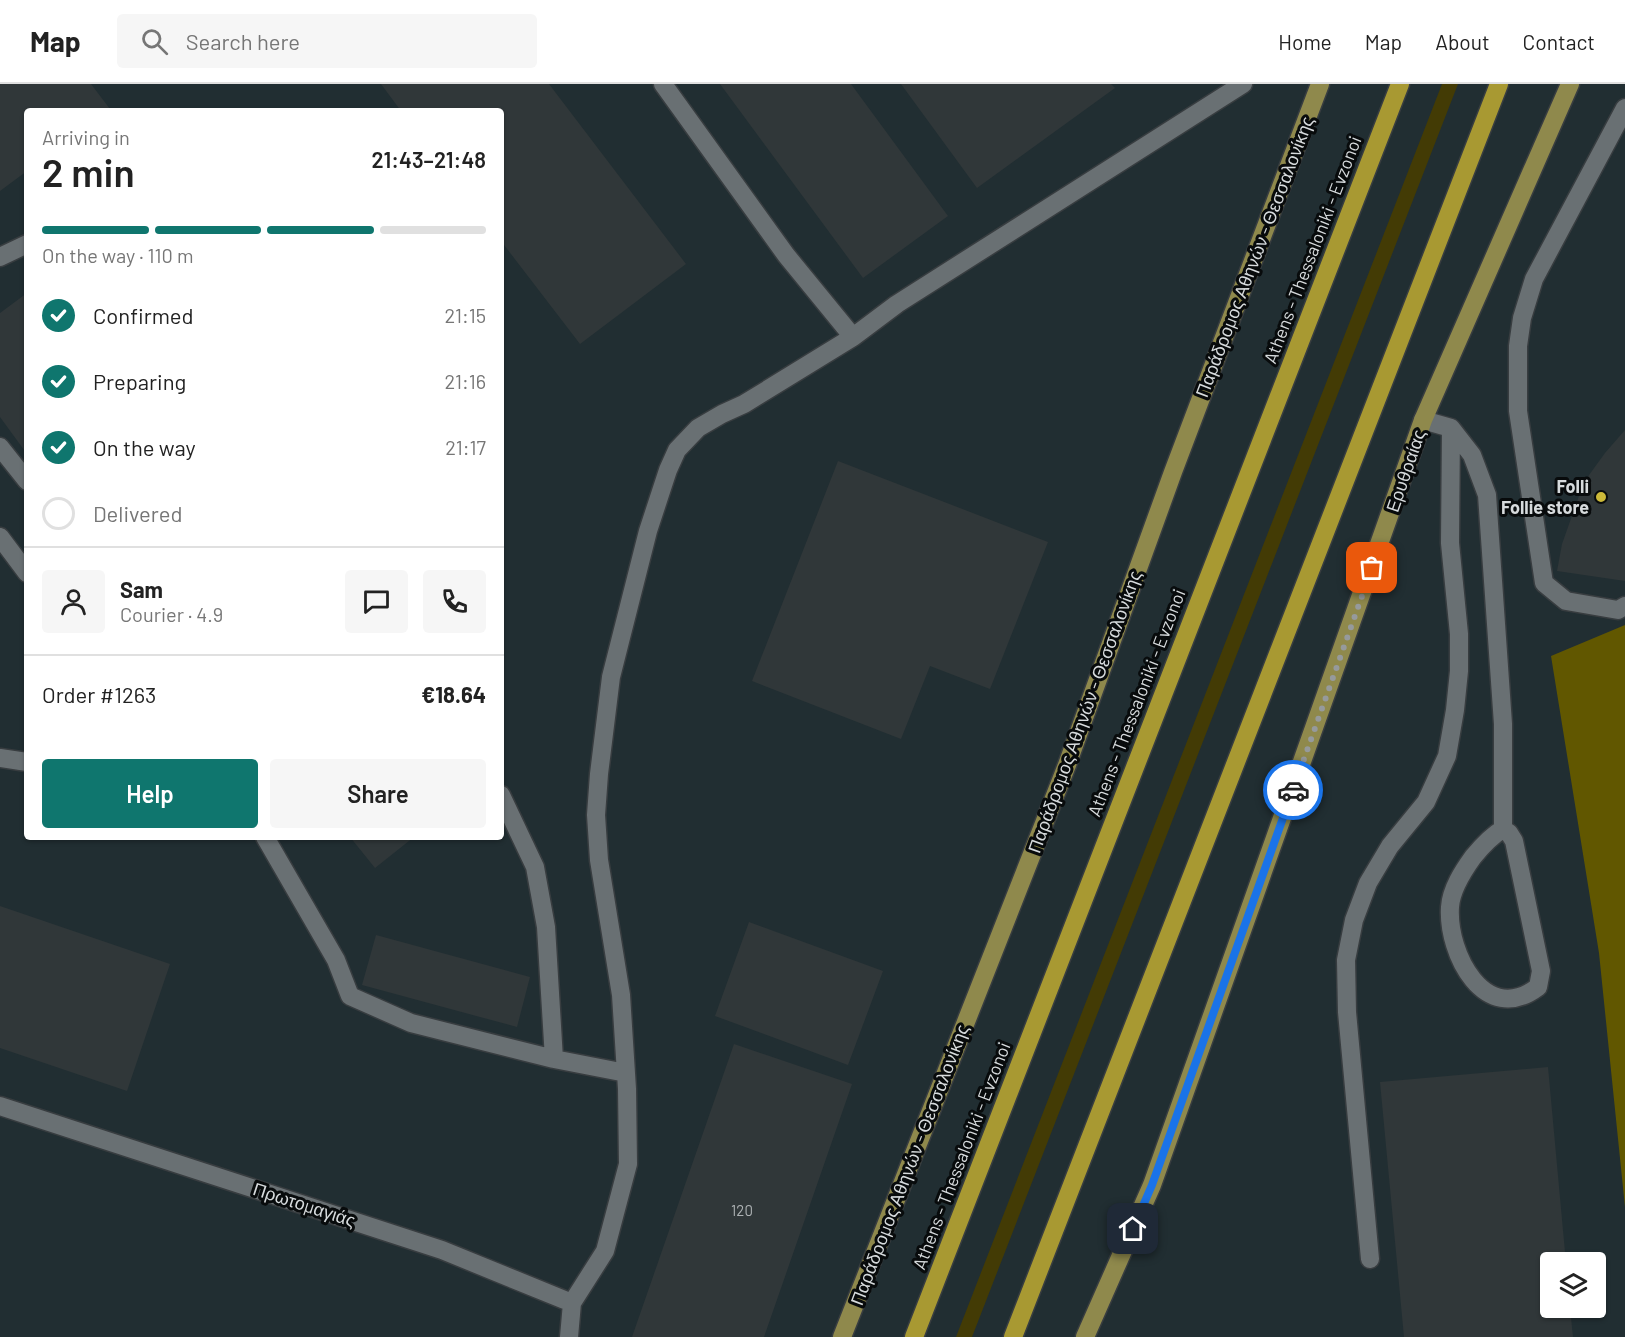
<!DOCTYPE html>
<html lang="en">
<head>
<meta charset="utf-8">
<style>
	body { margin:0; font-family:Barlow,sans-serif; background:#f6f6f6; color:#222; height:100vh; display:flex; flex-direction:column; font-size:22px; white-space:nowrap }
	* { box-sizing:border-box; margin:0 }
	p { font-size:20px; color:#767676 }
	.icon { flex:none; width:33px; height:33px; fill:none; stroke:currentColor; stroke-width:2; stroke-linecap:round; stroke-linejoin:round }
	.map { position:relative; flex:1; overflow:hidden }
	.side { position:absolute; left:24px; top:24px; width:480px; height:732px; display:flex; flex-direction:column; background:#fff; border-radius:6px; box-shadow:0 2px 4px #0004 }
	.side>* { flex:none }
	.fabs { position:absolute; left:1540px; top:1168px; display:grid; gap:12px }
	.fabs a { display:grid; place-items:center; width:66px; height:66px; border-radius:6px; background:#fff; box-shadow:0 2px 4px #0004; font-size:30px }
	.pin { position:absolute; display:grid; place-items:center; width:51px; height:51px; color:#fff; margin:-26px; border-radius:12px; box-shadow:0 3px 9px #0006 }
	.courier { position:absolute; display:grid; place-items:center; width:60px; height:60px; margin:-30px; border:4px solid #1a73e8; border-radius:50%; background:#fff; color:#222; box-shadow:0 2px 8px #0007 }
	.overview em { font-style:normal; font-weight:600 }
	.overview div { display:flex; flex-direction:column-reverse }
	.overview { display:flex; align-items:center; justify-content:space-between; height:102px; padding:0 18px }
	h1 { font-size:39px; font-weight:600; line-height:45px }
	.bar { display:grid; grid-template-columns:repeat(4,1fr); gap:9px 6px; align-content:center; height:72px; padding:0 18px }
	.bar i { height:8px; border-radius:4px; background:#e0e0e0 }
	.bar .active { background:#0f766e }
	.bar p { grid-column:span 4 }
	.line { display:flex; align-items:center; gap:15px; padding:0 18px; border-top:2px solid #e0e0e0 }
	.line div { flex:1 }
	.round { display:grid; place-items:center; flex:none; width:63px; height:63px; border-radius:6px; background:#f6f6f6 }
	ol { padding:0 18px; list-style:none }
	li { display:flex; align-items:center; gap:18px; height:66px }
	li p { margin-inline-start:auto }
	li .icon { padding:6px; border-radius:50%; background:#0f766e; color:#fff; stroke-width:4 }
	li:last-child { color:#767676 }
	li i { width:33px; height:33px; border:3px solid #e0e0e0; border-radius:50% }
	.button { display:flex; gap:12px; margin-top:auto; padding:12px 18px }
	.button a { flex:1; height:69px; border-radius:6px; background:#0f766e; color:#fff; font-size:24px; font-weight:600; line-height:69px; text-align:center }
	.button a+a { background:#f6f6f6; color:#222 }
	header { display:flex; align-items:center; gap:36px; box-sizing:border-box; height:84px; padding:0 30px; background:#fff; border-bottom:2px solid #e0e0e0 }
	header strong { font-size:28px }
	nav { display:flex; gap:33px; margin-inline-start:auto; font-size:21px }
	.search { width:420px; height:54px; background:#f6f6f6; display:flex; align-items:center; gap:15px; box-sizing:border-box; padding:0 21px; border-radius:6px; color:#767676; font-size:22px }
	.map>svg:first-child { display:block }
</style>
</head>
<body>
<header>
<strong>Map</strong>
<div class="search"><svg class="icon" aria-label="search" viewBox="0 0 24 24"><circle cx="10" cy="10" r="6"/><path d="M15 15l6 6"/></svg>Search here</div>
<nav><a>Home</a><a>Map</a><a>About</a><a>Contact</a></nav>
</header>
<div class="map">
<svg width="1625" height="1253" viewBox="0 0 1625 1253">
	<rect width="100%" height="100%" fill="#1c2224"/>
	<!-- built -->
	<path fill="#212e32" fill-rule="evenodd" d="M0,0H1625V1253H0ZM27,27H501V753H27ZM1551,1179H1596V1224H1551Z"/>
	<!-- green -->
	<path fill="#433b05" d="M1442,0H1458L972,1253H956Z"/>
	<!-- forest -->
	<path fill="#615700" d="M1625,541V1123L1599,869L1551,572Z"/>
	<!-- building -->
	<path fill="#303739" d="M0,0H91L110,25L27,27V87L0,107Z
		M381,0H549L686,180L580,260L501,157V27H401Z
		M720,0H851L948,132L863,194Z
		M901,0H1111L1115,4L977,104Z
		M27,209V370L0,333V229Z
		M1625,346V497L1557,487L1562,460L1584,398L1605,369Z
		M838,377L1048,458L990,605L930,582L901,655L752,597Z
		M350,753H414L375,784Z
		M0,822L170,880L127,1007L0,964Z
		M749,838L883,887L848,981L715,932Z
		M376,851L530,893L517,943L362,901Z
		M734,960L852,1000L764,1253H632Z
		M1548,983L1566,1179H1551V1224H1570L1573,1253H1404L1380,998Z"/>
	<g fill="none" stroke-linecap="round" stroke-linejoin="round">
		<!-- minor casing -->
		<g stroke="#383d40" stroke-width="21">
			<path id="minor" d="M663,0L786,171L853,253
				M1625,24L1534,195L1522,234L1518,262V327L1544,499L1566,517L1618,526L1625,522
				M0,173L27,160
				M1423,336L1451,344L1472,371L1487,411L1503,640V745
				M0,363L27,397
				M0,453L27,489
				M0,674L27,678
				M501,711L535,783L546,843L554,975
				M1503,745L1509,749L1514,757L1541,887L1538,903C1485,943 1447,870 1450,823C1451,805 1463,787 1473,773C1482,762 1491,752 1503,745Z
				M265,753L336,876L350,912L411,939L554,975L626,989
				M0,1022L442,1166L572,1219
				M1370,1175L1347,928L1346,876L1354,836L1368,799L1390,762L1426,718L1447,672L1455,626L1459,587V550L1450,459L1451,344
				M569,1253L572,1219L605,1167L628,1080L627,1005L621,911L599,776L596,731L599,690L611,593L648,447L668,386L677,366L698,344L722,330L744,320L853,253L897,220L1243,0"/>
		</g>
		<!-- major casing -->
		<g stroke="#383d40" stroke-width="21">
			<path id="major" d="M842,1253L1067,681L1173,388L1320,0
				M1085,1253L1152,1101L1423,336L1570,0"/>
		</g>
		<!-- highway casing -->
		<g stroke="#383d40" stroke-width="21">
			<path id="highway" d="M914,1253L1400,0
				M1013,1253L1499,0"/>
		</g>
		<!-- minor -->
		<use href="#minor" stroke="#697073" stroke-width="18"/>
		<!-- major -->
		<use href="#major" stroke="#8f894c" stroke-width="18"/>
		<!-- highway -->
		<use href="#highway" stroke="#a89932" stroke-width="18"/>
	</g>
	<g fill="none" stroke-linecap="round" stroke-linejoin="round">
		<!-- done -->
		<path stroke="#969a9c" stroke-width="6" stroke-dasharray="0 10.8" d="M1293,706L1372,484"/>
		<!-- route -->
		<path stroke="#1a73e8" stroke-width="8" d="M1133,1145L1152,1101L1293,706"/>
	</g>
	<!-- markers -->
	<circle fill="#ccb939" stroke="#080b0c" stroke-width="2" cx="1601" cy="413" r="6"/>
	<g text-anchor="middle" stroke-width="6" stroke-linejoin="round" paint-order="stroke">
		<!-- number labels -->
		<g font-size="15" fill="#adb2b4">
			<text x="742" y="1132">120</text>
		</g>
		<!-- street labels -->
		<g font-size="18" fill="#d7dbdd" stroke="#080b0c">
			<text transform="translate(1313 166) rotate(-69)" y="6">Athens - Thessaloniki - Evzonoi</text>
			<text transform="translate(1255 173) rotate(-69)" y="6">Παράδρομος Αθηνών - Θεσσαλονίκης</text>
			<text transform="translate(1406 387) rotate(-71)" y="6">Ερυθραίας</text>
			<text transform="translate(1137 619) rotate(-69)" y="6">Athens - Thessaloniki - Evzonoi</text>
			<text transform="translate(1085 628) rotate(-70)" y="6">Παράδρομος Αθηνών - Θεσσαλονίκης</text>
			<text transform="translate(962 1072) rotate(-69)" y="6">Athens - Thessaloniki - Evzonoi</text>
			<text transform="translate(910 1081) rotate(-69)" y="6">Παράδρομος Αθηνών - Θεσσαλονίκης</text>
			<text transform="translate(304 1121) rotate(18)" y="6">Πρωτομαγιάς</text>
		</g>
		<!-- poi labels -->
		<g font-size="18" font-weight="bold" fill="#d7dbdd" stroke="#080b0c" text-anchor="end">
			<text x="1589" y="409">Folli<tspan x="1589" dy="21">Follie store</tspan></text>
		</g>
	</g>
</svg>
<div class="fabs">
<a><svg class="icon" aria-label="layers" viewBox="0 0 24 24"><path d="M12 4l9 5-9 5-9-5zM3 14l9 5 9-5"/></svg></a>
</div>
<div class="pin" style="left:1372px;top:484px;background:#ea580c"><svg class="icon" aria-label="bag" viewBox="0 0 24 24"><path d="M5 8h14l-1 12H6zM9 8a3 3 0 0 1 6 0"/></svg></div>
<div class="pin" style="left:1133px;top:1145px;background:#1f2937"><svg class="icon" aria-label="home" viewBox="0 0 24 24"><path d="M3 11l9-7 9 7M6 9v11h12V9"/></svg></div>
<div class="courier" style="left:1293px;top:706px"><svg class="icon" aria-label="car" viewBox="0 0 24 24"><path d="M5 17H2v-5l4-1 3-4h7l3 4 3 1v5h-3M9 17h6M6 11h13"/><circle cx="7" cy="17" r="2"/><circle cx="17" cy="17" r="2"/></svg></div>
<section class="side">
<div class="overview"><div><h1>2 min</h1><p>Arriving in</p></div><em>21:43–21:48</em></div>
<div class="bar"><i class="active"></i><i class="active"></i><i class="active"></i><i></i><p>On the way · 110 m</p></div>
<ol>
<li><svg class="icon" aria-label="check" viewBox="0 0 24 24"><path d="M5 12l5 5 9-10"/></svg>Confirmed<p>21:15</p></li>
<li><svg class="icon" aria-label="check" viewBox="0 0 24 24"><path d="M5 12l5 5 9-10"/></svg>Preparing<p>21:16</p></li>
<li><svg class="icon" aria-label="check" viewBox="0 0 24 24"><path d="M5 12l5 5 9-10"/></svg>On the way<p>21:17</p></li>
<li><i></i>Delivered</li>
</ol>
<div class="line" style="height:108px"><a class="round"><svg class="icon" aria-label="person" viewBox="0 0 24 24"><circle cx="12" cy="8" r="4"/><path d="M4 21q1-7 8-7t8 7"/></svg></a><div><b>Sam</b><p>Courier · 4.9</p></div><a class="round"><svg class="icon" aria-label="chat" viewBox="0 0 24 24"><path d="M4 5h16v11H9l-5 4z"/></svg></a><a class="round"><svg class="icon" aria-label="phone" viewBox="0 0 24 24"><path d="M5 4h4l2 5-3 2q2 4 5 5l2-3 5 2v4C11 20 4 13 5 4z"/></svg></a></div>
<div class="line" style="height:78px"><div>Order #1263</div><b>€18.64</b></div>
<div class="button"><a>Help</a><a>Share</a></div>
</section>
</div>
</body>
</html>
